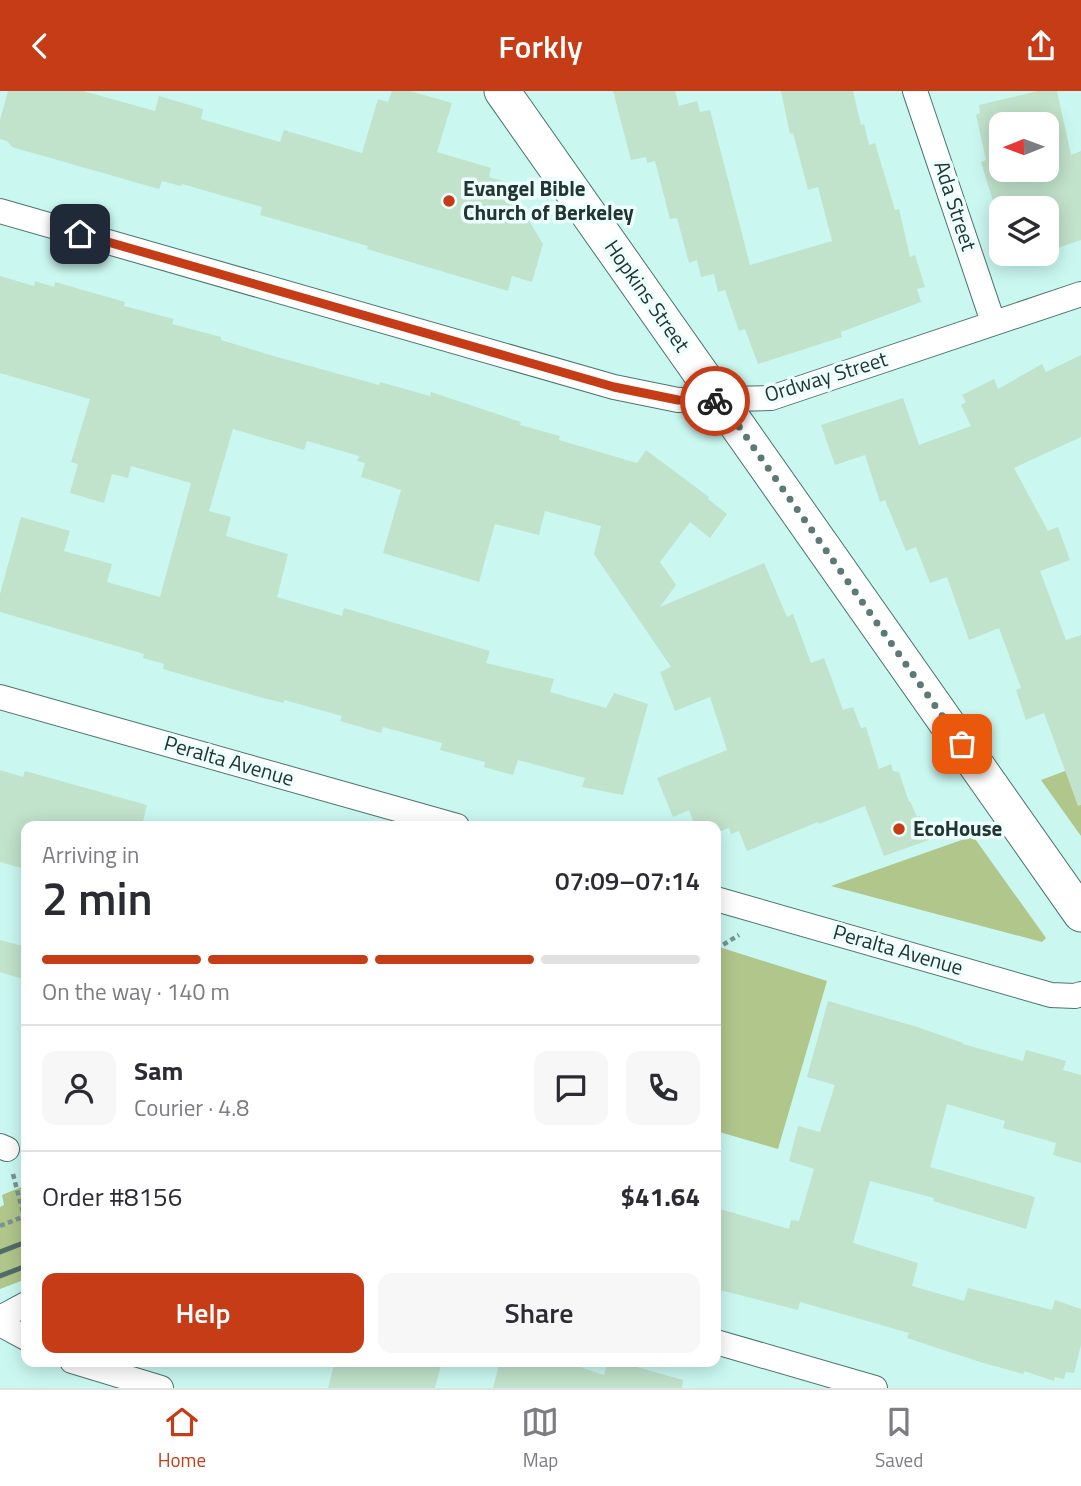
<!DOCTYPE html>
<html lang="en">
<head>
<meta charset="utf-8">
<style>
	body { margin:0; font-family:"Titillium Web",sans-serif; background:#f7f7f7; color:#2b2b33; height:100vh; display:flex; flex-direction:column; font-size:26px; white-space:nowrap }
	* { box-sizing:border-box; margin:0 }
	p { font-size:23px; color:#7c7c81 }
	.icon { flex:none; width:38px; height:38px; fill:none; stroke:currentColor; stroke-width:2; stroke-linecap:round; stroke-linejoin:round }
	.map { position:relative; flex:1; overflow:hidden }
	.side { position:absolute; left:21px; top:730px; width:700px; height:546px; display:flex; flex-direction:column; background:#fff; border-radius:14px; box-shadow:0 4px 18px #0003 }
	.side>* { flex:none }
	.needle { width:46px; rotate:269deg }
	.fabs { position:absolute; left:989px; top:21px; display:grid; gap:14px }
	.fabs a { display:grid; place-items:center; width:70px; height:70px; border-radius:14px; background:#fff; box-shadow:0 4px 18px #0003; font-size:35px }
	.pin { position:absolute; display:grid; place-items:center; width:60px; height:60px; color:#fff; margin:-30px; border-radius:14px; box-shadow:0 4px 10px #0006 }
	.courier { position:absolute; display:grid; place-items:center; width:70px; height:70px; margin:-35px; border:5px solid #c53c16; border-radius:50%; background:#fff; color:#222; box-shadow:0 2px 9px #0007 }
	.overview em { font-style:normal; font-weight:600 }
	.overview div { display:flex; flex-direction:column-reverse }
	.overview { display:flex; align-items:center; justify-content:space-between; height:119px; padding:0 21px }
	h1 { font-size:46px; font-weight:600; line-height:52px }
	.bar { display:grid; grid-template-columns:repeat(4,1fr); gap:10px 7px; align-content:center; height:84px; padding:0 21px }
	.bar i { height:9px; border-radius:5px; background:#e1e1e2 }
	.bar .selected { background:#c53c16 }
	.bar p { grid-column:span 4 }
	.line { display:flex; align-items:center; gap:18px; padding:0 21px; border-top:2px solid #e1e1e2 }
	.line div { flex:1 }
	.round { display:grid; place-items:center; flex:none; width:74px; height:74px; border-radius:14px; background:#f7f7f7 }
	.button { display:flex; gap:14px; margin-top:auto; padding:14px 21px }
	.button a { flex:1; height:80px; border-radius:14px; background:#c53c16; color:#fff; font-size:28px; font-weight:600; line-height:80px; text-align:center }
	.button a+a { background:#f7f7f7; color:#2b2b33 }
	header { display:flex; justify-content:space-between; align-items:center; height:91px; padding:0 21px; background:#c53c16; color:#fff; font-size:32px; font-weight:600 }
	.tabs { display:flex; justify-content:space-around; align-items:center; height:98px; border-top:2px solid #e1e1e2; background:#fff; font-size:19px; color:#7c7c81 }
	.tabs a { display:grid; justify-items:center; gap:4px }
	.tabs .selected { color:#c53c16 }
	.map>svg:first-child { display:block }
</style>
</head>
<body>
<header><svg class="icon" aria-label="back" viewBox="0 0 24 24"><path d="M15 5l-7 7 7 7"/></svg>Forkly<svg class="icon" aria-label="share" viewBox="0 0 24 24"><path d="M12 15V3M7 8l5-5 5 5M5 13v7h14v-7"/></svg></header>
<div class="map">
<svg width="1081" height="1297" viewBox="0 0 1081 1297">
	<rect width="100%" height="100%" fill="#caf8f1"/>
	<!-- green -->
	<path fill="#b0c68a" d="M1081,674V745L1041,689Z
		M973,745L1046,847L1042,851L831,795Z
		M716,855L827,890L778,1058L716,1040V917L720,910L721,867L716,869Z
		M26,1094V1188L0,1198V1116L4,1114L2,1104Z"/>
	<!-- building -->
	<path fill="#c1e2cb" fill-rule="evenodd" d="M8,0H83L155,20L159,5L203,18L201,28L280,51L284,39L362,62L378,8L388,11L392,0H410L452,12L437,61L491,77L489,86L506,91L543,153L532,191L512,185L508,200L367,158L368,155L260,124L262,116L182,93L181,95L162,90L159,98L12,56L7,50L0,48V29Z
		M613,0H675L679,15L697,10L700,21L710,19L750,174L832,150L818,96L808,99L793,42L790,43L781,0H853L861,34L864,33L869,54L875,52L895,119L899,118L910,166L915,164L925,196L917,198L921,211L841,241L842,246L758,273L745,238L739,240L725,199L718,201L714,183L701,186L697,169L689,172L677,127L670,128L655,70L647,72L646,66L631,69Z
		M1038,0H1057L1071,64L1081,60V149L1046,161V117H1001V136L981,71L986,69L976,24L980,22L979,14ZM1001,33H1046V79H1001Z
		M0,185L34,195L35,190L54,196L55,191L125,211L124,215L174,228L172,233L221,246V249L277,266L379,294L380,291L430,305L431,301L521,331L520,334L560,345L559,349L637,372L646,359L709,406L708,408L727,423L710,447L690,431L660,471L676,494L660,516L764,472L787,526L793,523L811,572L824,567L843,619L853,616L861,637L866,636L879,678L891,673L893,680L899,681L909,711L910,710L917,726L920,725L929,749L884,765L865,715L819,733L818,731L747,760L739,740L731,743L729,737L716,742V735H695L689,719L673,726L657,687L727,659L710,606L675,620L660,581L671,576L594,463L601,435L545,420L539,444L495,433L479,491L383,462L401,399L361,386L365,372L357,370L359,365L307,350L304,359L233,338L209,420L231,426L226,445L288,463L277,506L342,525L344,517L490,560L486,572L554,588L550,601L606,617L614,602L648,613L623,704L582,696L585,687L518,669L513,684L484,676L485,671L440,659L442,652L383,636L381,642L340,630L342,625L284,609V612L263,607L163,578L164,573L143,567L144,563L0,521V503L21,426L70,440L64,460L112,473L107,491L160,506L191,392L131,375L128,387L112,383L104,412L70,402L78,373L71,371L90,308L0,282Z
		M1081,264V346L1014,377L1048,440L1058,436L1070,469L1040,480L1066,549L1081,544V714L1078,715L1044,622L1026,629L1016,599L1021,597L999,537L969,549L947,486L930,492L916,456L906,460L885,409L880,411L865,364L835,374L821,334L903,307L919,354L971,335L961,314L966,311L962,304L994,288L998,298L1042,273L1046,281Z
		M0,679L23,686L25,680L147,714L142,735H26V757L21,777L0,771Z
		M0,849L26,856V889L0,881Z
		M828,910L917,936L963,952V953L1023,970L1026,959L1066,970L1063,979L1081,984V1072L1053,1064L1056,1052L1003,1037L1005,1030L947,1013L930,1076L1035,1106L1026,1138L933,1110L934,1107L870,1090L853,1152L918,1172L912,1195L964,1210L968,1197L1052,1219L1055,1209L1081,1218V1254L1074,1282L1066,1281L1064,1288L1055,1286L1054,1290L1024,1280L1023,1283L980,1271L907,1247L909,1242L800,1211L798,1219L716,1198V1117L789,1138L791,1129L799,1130L814,1078L789,1070L798,1035L820,1041L835,994L807,986Z
		M335,1270H442L435,1297H328Z
		M500,1270H561L604,1284L608,1270H615L683,1289L682,1297H493Z"/>
	<g fill="none" stroke-linecap="round" stroke-linejoin="round">
		<!-- street casing -->
		<g stroke="#4b756f" stroke-width="26">
			<path id="street" d="M915,0L993,231
				M0,120L614,296L678,309L771,307L1081,203
				M0,606L457,735
				M716,808L1051,904L1075,905L1081,903
				M0,1055L7,1058
				M0,1227L26,1213
				M0,1233L26,1247
				M716,1251L875,1297
				M72,1270L161,1297"/>
		</g>
		<!-- secondary casing -->
		<g stroke="#4b756f" stroke-width="37">
			<path id="secondary" d="M502,0L1081,823"/>
		</g>
		<!-- path -->
		<path stroke="#769691" stroke-width="4.5" stroke-dasharray="5 3.5" stroke-linecap="butt" d="M716,858L739,844
			M13,1083L24,1126
			M0,1135L25,1125"/>
		<!-- street -->
		<use href="#street" stroke="#fff" stroke-width="24"/>
		<!-- secondary -->
		<use href="#secondary" stroke="#fff" stroke-width="35"/>
		<!-- rail -->
		<path stroke="#526c68" stroke-width="5" d="M0,1161L26,1151
			M0,1185L26,1175"/>
	</g>
	<g fill="none" stroke-linecap="round" stroke-linejoin="round">
		<!-- done -->
		<path stroke="#5d7975" stroke-width="7" stroke-dasharray="0 12.6" d="M715,310H721L962,653"/>
		<!-- route -->
		<path stroke="#c53c16" stroke-width="9" d="M80,143L614,296L678,309L715,310"/>
	</g>
	<!-- markers -->
	<g fill="#c53c16" stroke="#edfffc" stroke-width="2.5">
		<circle cx="449" cy="110" r="7"/>
		<circle cx="899" cy="738" r="7"/>
	</g>
	<g text-anchor="middle" stroke-width="7" stroke-linejoin="round" paint-order="stroke">
		<!-- poi labels -->
		<g font-size="21" font-weight="bold" fill="#233532" stroke="#edfffc" text-anchor="start">
			<text x="463" y="105">Evangel Bible<tspan x="463" dy="24">Church of Berkeley</tspan></text>
			<text x="913" y="745">EcoHouse</text>
		</g>
		<!-- street labels -->
		<g font-size="21" fill="#233532" stroke="#edfffc">
			<text transform="translate(955 115) rotate(72)" y="7">Ada Street</text>
			<text transform="translate(647 205) rotate(55)" y="7">Hopkins Street</text>
			<text transform="translate(826 286) rotate(-17)" y="7">Ordway Street</text>
			<text transform="translate(229 670) rotate(16)" y="7">Peralta Avenue</text>
			<text transform="translate(898 859) rotate(16)" y="7">Peralta Avenue</text>
		</g>
	</g>
</svg>
<div class="fabs">
<a><svg class="needle" viewBox="-14 -14 28 28"><path d="M0-13l5 13h-10z" fill="#e53935"/><path d="M0 13l5-13h-10z" fill="#7c7c81"/></svg></a>
<a><svg class="icon" aria-label="layers" viewBox="0 0 24 24"><path d="M12 4l9 5-9 5-9-5zM3 14l9 5 9-5"/></svg></a>
</div>
<div class="pin" style="left:962px;top:653px;background:#ea580c"><svg class="icon" aria-label="bag" viewBox="0 0 24 24"><path d="M5 8h14l-1 12H6zM9 8a3 3 0 0 1 6 0"/></svg></div>
<div class="pin" style="left:80px;top:143px;background:#1f2937"><svg class="icon" aria-label="home" viewBox="0 0 24 24"><path d="M3 11l9-7 9 7M6 9v11h12V9"/></svg></div>
<div class="courier" style="left:715px;top:310px"><svg class="icon" aria-label="bike" viewBox="0 0 24 24"><circle cx="6" cy="16" r="4"/><circle cx="18" cy="16" r="4"/><path d="M6 16l4-8h5l3 8M10 8l3 8H6M13 5h3"/></svg></div>
<section class="side">
<div class="overview"><div><h1>2 min</h1><p>Arriving in</p></div><em>07:09–07:14</em></div>
<div class="bar"><i class="selected"></i><i class="selected"></i><i class="selected"></i><i></i><p>On the way · 140 m</p></div>
<div class="line" style="height:126px"><a class="round"><svg class="icon" aria-label="person" viewBox="0 0 24 24"><circle cx="12" cy="8" r="4"/><path d="M4 21q1-7 8-7t8 7"/></svg></a><div><b>Sam</b><p>Courier · 4.8</p></div><a class="round"><svg class="icon" aria-label="chat" viewBox="0 0 24 24"><path d="M4 5h16v11H9l-5 4z"/></svg></a><a class="round"><svg class="icon" aria-label="phone" viewBox="0 0 24 24"><path d="M5 4h4l2 5-3 2q2 4 5 5l2-3 5 2v4C11 20 4 13 5 4z"/></svg></a></div>
<div class="line" style="height:91px"><div>Order #8156</div><b>$41.64</b></div>
<div class="button"><a>Help</a><a>Share</a></div>
</section>
</div>
<nav class="tabs">
<a class="selected"><svg class="icon" aria-label="home" viewBox="0 0 24 24"><path d="M3 11l9-7 9 7M6 9v11h12V9"/></svg>Home</a>
<a><svg class="icon" aria-label="map" viewBox="0 0 24 24"><path d="M3 6l6-2 6 2 6-2v14l-6 2-6-2-6 2zM9 4v14M15 6v14"/></svg>Map</a>
<a><svg class="icon" aria-label="saved" viewBox="0 0 24 24"><path d="M7 4h10v16l-5-4-5 4z"/></svg>Saved</a>
</nav>
</body>
</html>
